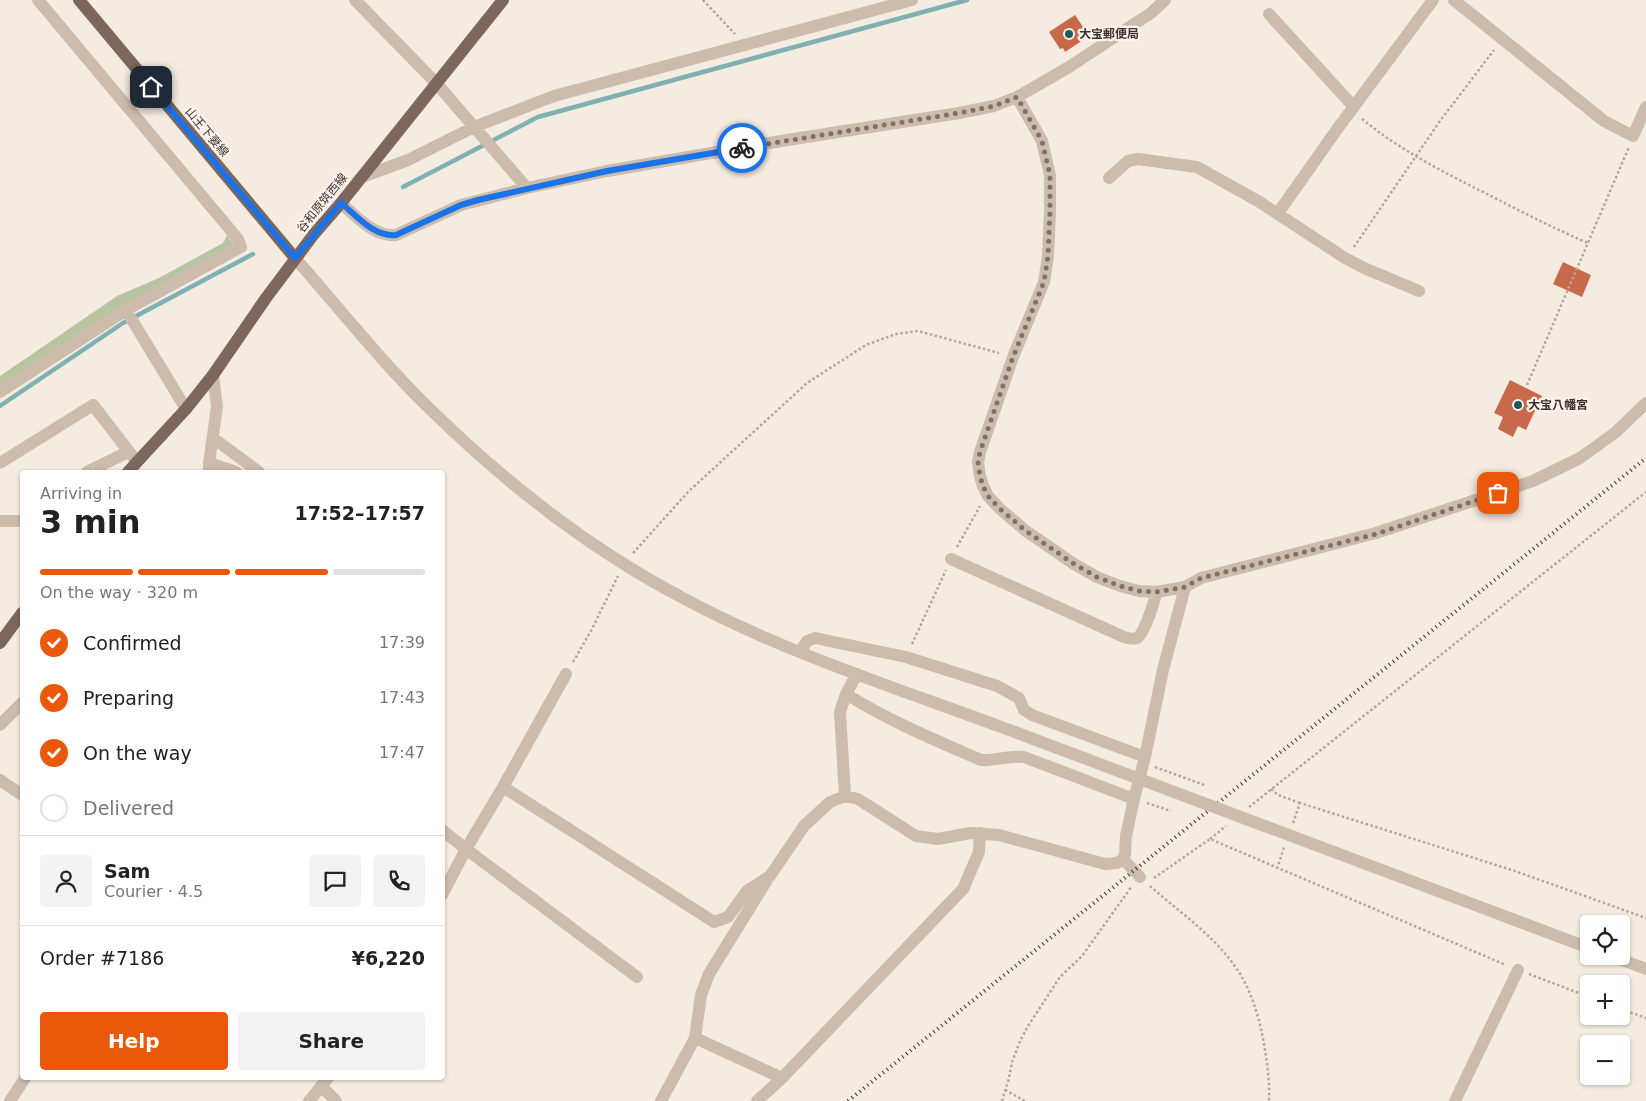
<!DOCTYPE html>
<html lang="en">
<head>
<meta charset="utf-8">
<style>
	body { margin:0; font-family:"DejaVu Sans","Noto Sans JP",sans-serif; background:#f2f2f2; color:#222; height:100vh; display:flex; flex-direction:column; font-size:19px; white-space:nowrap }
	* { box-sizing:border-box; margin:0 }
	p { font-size:16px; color:#767676 }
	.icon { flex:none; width:28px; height:28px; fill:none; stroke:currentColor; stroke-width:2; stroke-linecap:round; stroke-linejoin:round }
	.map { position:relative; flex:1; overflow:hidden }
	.panel { position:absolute; left:20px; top:470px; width:425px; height:610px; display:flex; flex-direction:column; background:#fff; border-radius:5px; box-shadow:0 1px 4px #0004 }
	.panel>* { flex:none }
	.fabs { position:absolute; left:1580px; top:915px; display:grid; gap:10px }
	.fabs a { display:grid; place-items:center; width:50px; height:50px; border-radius:5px; background:#fff; box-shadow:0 1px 4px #0004; font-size:25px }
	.pin { position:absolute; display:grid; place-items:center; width:42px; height:42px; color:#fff; margin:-21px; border-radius:10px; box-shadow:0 2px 8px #0006 }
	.courier { position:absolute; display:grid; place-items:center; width:50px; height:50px; margin:-25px; border:4px solid #1a73e8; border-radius:50%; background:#fff; color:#222; box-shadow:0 1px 6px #0007 }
	.head em { font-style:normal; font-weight:700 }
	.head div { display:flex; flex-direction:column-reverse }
	.head { display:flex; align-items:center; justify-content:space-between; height:85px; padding:0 20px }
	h1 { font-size:32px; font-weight:700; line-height:38px }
	.bar { display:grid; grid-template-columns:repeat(4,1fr); gap:8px 5px; align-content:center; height:60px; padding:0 20px }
	.bar i { height:6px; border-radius:4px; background:#e0e0e0 }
	.bar .current { background:#ea580c }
	.bar p { grid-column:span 4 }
	.line { display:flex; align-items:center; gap:12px; padding:0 20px; border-top:1px solid #e0e0e0 }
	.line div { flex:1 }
	.round { display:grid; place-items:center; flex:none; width:52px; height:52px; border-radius:5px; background:#f2f2f2 }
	ol { padding:0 20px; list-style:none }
	li { display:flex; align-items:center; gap:15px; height:55px }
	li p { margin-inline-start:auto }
	li .icon { padding:5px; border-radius:50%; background:#ea580c; color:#fff; stroke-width:4 }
	li:last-child { color:#767676 }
	li i { width:28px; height:28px; border:2px solid #e0e0e0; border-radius:50% }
	.primary-button { display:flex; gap:10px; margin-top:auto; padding:10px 20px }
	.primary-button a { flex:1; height:58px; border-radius:5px; background:#ea580c; color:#fff; font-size:20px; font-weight:700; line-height:58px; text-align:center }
	.primary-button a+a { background:#f2f2f2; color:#222 }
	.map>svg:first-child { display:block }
</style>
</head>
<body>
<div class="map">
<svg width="1646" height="1101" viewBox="0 0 1646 1101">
	<rect width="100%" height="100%" fill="#f4ebe1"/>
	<!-- green -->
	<path fill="#b8c4a0" d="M227,235L233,243V248L0,388V376L104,305L117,296L159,278L223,243Z"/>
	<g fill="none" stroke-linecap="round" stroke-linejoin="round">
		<!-- stream -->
		<path stroke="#7fb0b2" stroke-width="4.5" d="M403,187L538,117L967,0
			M0,406L123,323L253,254"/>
	</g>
	<!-- building -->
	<path fill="#c8694b" d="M1075,15L1089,36L1065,52L1063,48L1060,49L1049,32Z
		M1563,262L1591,275L1582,297L1553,284Z
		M1510,380L1542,396L1526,430L1518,426L1513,437L1498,429L1503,417L1494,413Z"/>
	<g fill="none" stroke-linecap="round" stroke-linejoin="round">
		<!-- path -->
		<path stroke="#b9a596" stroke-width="2.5" stroke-dasharray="2.5 2.5" stroke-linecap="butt" d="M703,0L735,34
			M1362,119C1400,150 1443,172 1487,194C1520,211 1553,228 1588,243
			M1354,247L1440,121L1494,50
			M1527,385L1629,147
			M957,547L980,506
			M633,553L689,491L807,383L866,345L896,334L918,331L999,353
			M912,644L946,570
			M573,662L591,631L618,576
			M1155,767L1204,785
			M1271,789L1278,795L1300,803
			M1147,803L1171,811
			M1249,807L1646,492
			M1293,823L1300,803L1515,871L1646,918
			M1210,839L1226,826
			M1277,869L1284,847
			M1154,878L1210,839L1506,965
			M1150,886C1178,911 1212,934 1234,965C1251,988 1259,1016 1264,1044C1267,1063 1270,1081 1269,1101
			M1529,974L1589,997
			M1621,1009L1646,1018
			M1005,1090L1025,1101
			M1002,1101L1009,1078L1012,1062L1020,1041L1028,1026L1060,977L1082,956L1132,886"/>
		<!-- minor -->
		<path stroke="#cdbbac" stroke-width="12" d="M355,0L437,84L527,188
			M1454,0L1604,121L1633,136L1646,107
			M1269,14L1354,107
			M1017,97L1042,141L1050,175V212L1048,256L1044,282L1013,357L980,452L978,462L980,476L983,486L988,496L999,508L1026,531L1074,564L1097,577L1120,586L1139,591L1156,592L1185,587L1201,578L1376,533L1533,481L1580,458L1616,432L1646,403
			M362,177L408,160L474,127L554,96L912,0
			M1109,178L1128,161L1138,159L1197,167L1258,201L1345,258L1364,268L1419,291
			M341,203C357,217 374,237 396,235L461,205L527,188L607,171L781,141L959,113L994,106L1017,97L1069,67L1151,13L1165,0
			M1278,213L1338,128L1433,0
			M295,258C339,308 380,360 427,406C502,480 588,548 681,597C781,651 890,686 996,725
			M126,310L186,409
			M0,392L126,310L241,247L238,239L38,0
			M213,438L259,472
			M0,463L93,405L137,462
			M209,463L236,472
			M87,472L128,452
			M209,472V463L217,407L213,375
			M0,521H22
			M951,559L1124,637C1128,638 1133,640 1137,638C1144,634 1155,601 1156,592
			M800,652L807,641L815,638L906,657L997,686L1019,698L1024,710L1032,715L1145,757
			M846,694C889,721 935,740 981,760C996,761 1009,755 1024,757L1134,799
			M0,725L22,703
			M0,780L22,795
			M503,787L714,922L728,917L747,891L770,876L804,826L830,802L845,796L858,799L916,836L938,839L970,833L999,835L1105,864L1117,863L1123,859L1125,854L1126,836L1134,799L1145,757L1163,670L1185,587
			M845,796L840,712L846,694L857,674
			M442,830L466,849L637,977
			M1123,859L1140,877
			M767,880L709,974L701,995L695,1038L782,1078L963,889L979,852L980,833
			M442,895L466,849L503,787L566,674
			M1475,905L1589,948
			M1612,956L1646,969
			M321,1086L336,1101
			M10,1101L25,1078
			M309,1101L328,1078
			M661,1101L695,1038
			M757,1101L782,1078
			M1455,1101L1518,970"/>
		<!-- major -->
		<path stroke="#7d675c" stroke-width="12" d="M79,0L295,258
			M128,472L137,462L186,409L213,375L266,298L314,234L341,203L503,0
			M0,643L22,613"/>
		<!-- rail -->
		<path stroke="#3b302b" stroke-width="4" stroke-dasharray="1 4" stroke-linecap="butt" d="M848,1101L1646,458"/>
		<!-- minor-bridge -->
		<path stroke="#cdbbac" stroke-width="12" d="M996,725L1475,905"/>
	</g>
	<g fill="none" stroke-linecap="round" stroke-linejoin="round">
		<!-- done -->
		<path stroke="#7c716b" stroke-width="5" stroke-dasharray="0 9" d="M742,148L959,113L994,106L1017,97L1042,141L1050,175V212L1048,256L1044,282L1013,357L980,452L978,462L980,476L983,486L988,496L999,508L1026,531L1074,564L1097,577L1120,586L1139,591L1156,592L1185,587L1201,578L1376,534L1498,493"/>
		<!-- route -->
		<path stroke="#1a73e8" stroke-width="6" d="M151,87L295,258L341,203C358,217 374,237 396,235L461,205L478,200L607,171L742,148"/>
	</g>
	<!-- markers -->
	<g fill="#1f5a5e" stroke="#fbf5ee" stroke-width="2">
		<circle cx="1069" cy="34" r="5"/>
		<circle cx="1518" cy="405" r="5"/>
	</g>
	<g text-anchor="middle" stroke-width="4.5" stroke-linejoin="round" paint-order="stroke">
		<!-- poi labels -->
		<g font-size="12" font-weight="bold" fill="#3b302b" stroke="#fbf5ee" text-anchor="start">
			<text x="1079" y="38">大宝郵便局</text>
			<text x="1528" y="409">大宝八幡宮</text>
		</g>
		<!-- street labels -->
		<g font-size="12" fill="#3b302b" stroke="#fbf5ee">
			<text transform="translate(207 132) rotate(50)" y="4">山王下妻線</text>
			<text transform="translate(322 203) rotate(-51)" y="4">谷和原筑西線</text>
		</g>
	</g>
</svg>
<div class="fabs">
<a><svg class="icon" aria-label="locate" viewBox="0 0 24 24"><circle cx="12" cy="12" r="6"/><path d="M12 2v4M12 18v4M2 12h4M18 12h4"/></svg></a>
<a>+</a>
<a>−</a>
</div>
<div class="pin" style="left:1498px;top:493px;background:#ea580c"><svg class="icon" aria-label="bag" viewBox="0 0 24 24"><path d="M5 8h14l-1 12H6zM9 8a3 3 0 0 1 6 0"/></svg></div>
<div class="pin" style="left:151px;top:87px;background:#1f2937"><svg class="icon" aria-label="home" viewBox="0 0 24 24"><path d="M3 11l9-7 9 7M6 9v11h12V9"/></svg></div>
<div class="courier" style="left:742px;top:148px"><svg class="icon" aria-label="bike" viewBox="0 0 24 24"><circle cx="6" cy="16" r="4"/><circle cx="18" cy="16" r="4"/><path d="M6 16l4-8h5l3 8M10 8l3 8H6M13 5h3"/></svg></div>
<section class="panel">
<div class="head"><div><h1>3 min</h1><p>Arriving in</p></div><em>17:52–17:57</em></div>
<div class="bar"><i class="current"></i><i class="current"></i><i class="current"></i><i></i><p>On the way · 320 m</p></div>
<ol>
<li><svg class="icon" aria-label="check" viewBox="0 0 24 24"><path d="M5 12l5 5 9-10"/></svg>Confirmed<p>17:39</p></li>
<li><svg class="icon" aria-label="check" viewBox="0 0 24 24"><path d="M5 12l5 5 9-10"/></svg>Preparing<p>17:43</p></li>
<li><svg class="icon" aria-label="check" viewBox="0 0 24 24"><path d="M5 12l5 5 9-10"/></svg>On the way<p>17:47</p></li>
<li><i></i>Delivered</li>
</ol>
<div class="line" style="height:90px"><a class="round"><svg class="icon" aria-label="person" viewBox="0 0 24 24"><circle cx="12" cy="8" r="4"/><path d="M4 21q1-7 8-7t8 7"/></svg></a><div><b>Sam</b><p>Courier · 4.5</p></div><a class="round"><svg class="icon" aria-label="chat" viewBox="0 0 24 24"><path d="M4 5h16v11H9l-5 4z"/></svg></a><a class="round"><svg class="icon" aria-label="phone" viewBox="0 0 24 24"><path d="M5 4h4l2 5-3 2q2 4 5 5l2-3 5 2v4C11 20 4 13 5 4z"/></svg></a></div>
<div class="line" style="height:65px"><div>Order #7186</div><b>¥6,220</b></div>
<div class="primary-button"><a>Help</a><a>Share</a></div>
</section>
</div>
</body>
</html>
